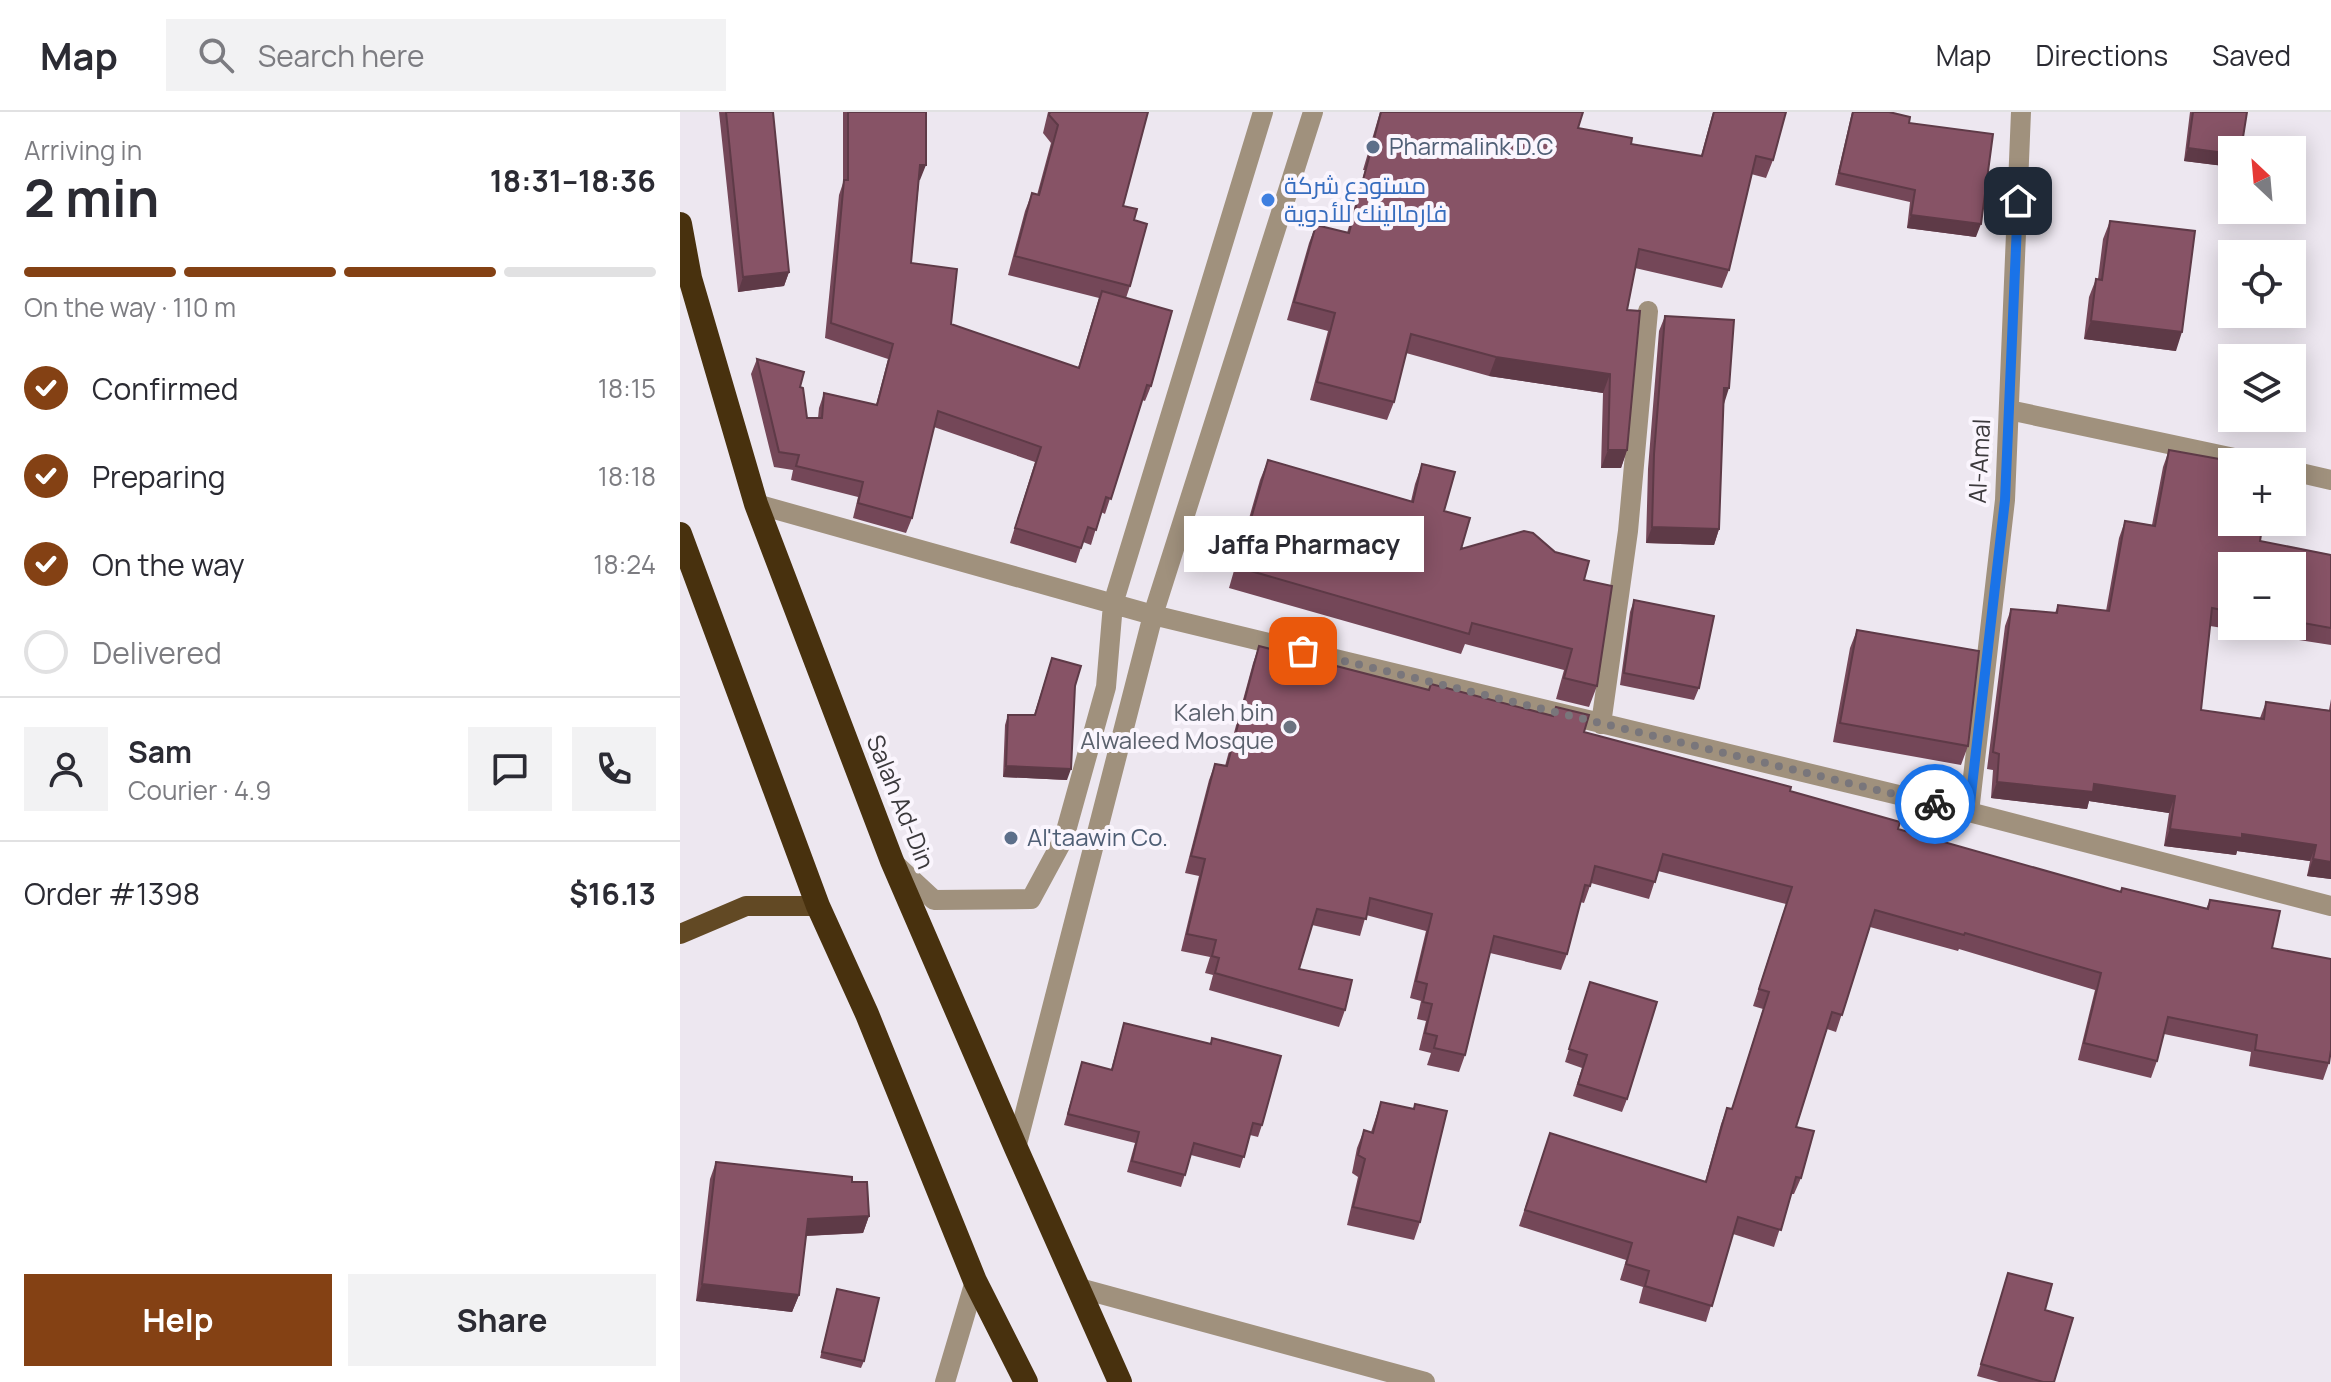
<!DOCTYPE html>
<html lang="en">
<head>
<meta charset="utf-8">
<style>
	body { margin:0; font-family:Manrope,Cairo,sans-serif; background:#f2f2f3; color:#2b2b33; height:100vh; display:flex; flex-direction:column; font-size:30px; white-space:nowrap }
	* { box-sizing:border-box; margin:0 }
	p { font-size:26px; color:#7c7c81 }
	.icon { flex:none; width:44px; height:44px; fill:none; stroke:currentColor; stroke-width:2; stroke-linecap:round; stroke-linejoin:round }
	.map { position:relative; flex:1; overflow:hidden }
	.details { display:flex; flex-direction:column; background:#fff; width:680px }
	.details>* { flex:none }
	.needle { width:52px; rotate:334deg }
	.fabs { position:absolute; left:1538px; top:24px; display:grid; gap:16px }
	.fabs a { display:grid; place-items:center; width:88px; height:88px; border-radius:0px; background:#fff; box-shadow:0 4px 20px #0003; font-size:40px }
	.pin { position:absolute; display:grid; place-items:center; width:68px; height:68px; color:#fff; margin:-34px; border-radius:16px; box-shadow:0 4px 12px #0006 }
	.courier { position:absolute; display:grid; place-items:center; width:80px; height:80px; margin:-40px; border:6px solid #1a73e8; border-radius:50%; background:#fff; color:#222; box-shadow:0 2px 10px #0007 }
	.bubble { position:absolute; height:56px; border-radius:0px; background:#fff; box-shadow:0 4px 20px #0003; font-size:26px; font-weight:700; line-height:56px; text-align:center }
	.headline em { font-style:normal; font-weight:700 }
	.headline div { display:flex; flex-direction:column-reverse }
	.headline { display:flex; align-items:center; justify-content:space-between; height:136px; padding:0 24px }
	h1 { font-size:52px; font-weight:700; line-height:60px }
	.bar { display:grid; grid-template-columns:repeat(4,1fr); gap:12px 8px; align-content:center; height:96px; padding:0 24px }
	.bar i { height:10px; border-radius:6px; background:#e1e1e2 }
	.bar .active { background:#844114 }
	.bar p { grid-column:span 4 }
	.line { display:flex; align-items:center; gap:20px; padding:0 24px; border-top:2px solid #e1e1e2 }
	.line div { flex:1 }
	.round { display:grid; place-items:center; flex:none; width:84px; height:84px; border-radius:0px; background:#f2f2f3 }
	ol { padding:0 24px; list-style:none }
	li { display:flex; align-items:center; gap:24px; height:88px }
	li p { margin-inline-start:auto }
	li .icon { padding:8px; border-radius:50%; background:#844114; color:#fff; stroke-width:4 }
	li:last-child { color:#7c7c81 }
	li i { width:44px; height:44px; border:4px solid #e1e1e2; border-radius:50% }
	.button { display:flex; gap:16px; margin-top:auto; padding:16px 24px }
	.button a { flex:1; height:92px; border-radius:0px; background:#844114; color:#fff; font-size:32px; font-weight:700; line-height:92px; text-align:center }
	.button a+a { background:#f2f2f3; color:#2b2b33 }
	header { display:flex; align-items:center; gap:48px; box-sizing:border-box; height:112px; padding:0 40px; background:#fff; border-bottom:2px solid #e1e1e2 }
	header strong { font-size:38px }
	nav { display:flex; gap:44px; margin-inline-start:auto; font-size:28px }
	.search { width:560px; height:72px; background:#f2f2f3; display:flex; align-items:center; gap:20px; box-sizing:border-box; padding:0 28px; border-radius:0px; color:#7c7c81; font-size:30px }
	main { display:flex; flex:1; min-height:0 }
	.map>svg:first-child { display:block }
</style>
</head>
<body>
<header>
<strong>Map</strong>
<div class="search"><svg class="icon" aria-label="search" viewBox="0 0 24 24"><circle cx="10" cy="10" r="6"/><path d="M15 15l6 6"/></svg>Search here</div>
<nav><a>Map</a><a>Directions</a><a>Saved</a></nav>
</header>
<main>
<section class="details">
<div class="headline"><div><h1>2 min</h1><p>Arriving in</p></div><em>18:31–18:36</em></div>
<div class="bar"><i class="active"></i><i class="active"></i><i class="active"></i><i></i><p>On the way · 110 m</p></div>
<ol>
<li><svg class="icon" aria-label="check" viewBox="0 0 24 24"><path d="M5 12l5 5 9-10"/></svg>Confirmed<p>18:15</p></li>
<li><svg class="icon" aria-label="check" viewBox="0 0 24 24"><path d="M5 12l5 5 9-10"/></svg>Preparing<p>18:18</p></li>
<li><svg class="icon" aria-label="check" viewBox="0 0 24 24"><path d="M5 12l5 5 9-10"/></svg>On the way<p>18:24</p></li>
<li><i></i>Delivered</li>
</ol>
<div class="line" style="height:144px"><a class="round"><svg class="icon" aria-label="person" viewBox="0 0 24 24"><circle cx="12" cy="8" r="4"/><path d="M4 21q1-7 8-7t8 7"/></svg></a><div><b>Sam</b><p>Courier · 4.9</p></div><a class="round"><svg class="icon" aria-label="chat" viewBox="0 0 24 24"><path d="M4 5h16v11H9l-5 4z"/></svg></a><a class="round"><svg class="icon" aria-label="phone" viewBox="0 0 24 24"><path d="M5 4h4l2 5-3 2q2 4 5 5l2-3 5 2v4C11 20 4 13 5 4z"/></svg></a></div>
<div class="line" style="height:104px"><div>Order #1398</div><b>$16.13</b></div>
<div class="button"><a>Help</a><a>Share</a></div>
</section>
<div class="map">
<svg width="1651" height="1270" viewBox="0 0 1651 1270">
	<rect width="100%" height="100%" fill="#ede7f0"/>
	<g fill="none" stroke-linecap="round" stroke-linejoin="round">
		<!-- minor -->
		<path stroke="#a0917d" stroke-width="20" d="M1329,298L1573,350
			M1612,359L1651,368
			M76,392L473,503L1289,700L1651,794
			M921,612L948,419L968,199
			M1289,700L1325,388L1341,0
			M213,750L254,788L351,787L384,726L426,575L433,492L583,0
			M336,1036L473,503L633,0
			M399,1176L745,1270
			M265,1270L295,1169"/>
		<!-- major -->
		<path stroke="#624924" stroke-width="20" d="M0,822L66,794H138"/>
		<!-- highway -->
		<path stroke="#48310e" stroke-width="24" d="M0,112L10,166L76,392L212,749L336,1036L440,1270
			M0,422L138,794L187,902L295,1169L346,1270"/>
	</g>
	<!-- wall -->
	<path fill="#744758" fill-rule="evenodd" d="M39,0H93L109,160L104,174L58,180Z
		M163,0H246L231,151L271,212L398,256L419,186L328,163L345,99L352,81L357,83L371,31L363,21L368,0H468L443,94L454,108L450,174L446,186L471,274L465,289L462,288L425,402L421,400L411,433L403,430L396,451L330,431L355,350L254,315L232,406L226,421L173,406L178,385L111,368L113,358L94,355L71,262L77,247L120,275L127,306H138L139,296L144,281L196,293L208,247L145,226L159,83L163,71Z
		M700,0H903L898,16L951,32L1021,44L1033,0H1106L1093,48L1086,66L1071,62L1049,158L1042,176L955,156L947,198V338L941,356H921L923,281L809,264L726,241L714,290L707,308L630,288L648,219L607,208L629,131L636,113L667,121L685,58H683Z
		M1172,0H1209L1229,11L1296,125L1227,116L1230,90L1155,73Z
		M1510,0H1567L1552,38V55L1504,49Z
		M1430,109L1496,239L1404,227L1409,185L1416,167H1418L1423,127Z
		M985,204L1043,292L1039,417L1034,433L966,431L968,357L979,219Z
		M1489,338L1580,429L1651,443V533L1530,514L1521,598L1580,606L1586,590L1649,598L1651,587V767L1627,764L1630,749L1557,739L1556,743L1484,734L1489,701L1409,689L1407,697L1311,686L1313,658L1307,657L1325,514L1331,497L1375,501L1378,493L1426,499L1439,426L1445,409L1472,413L1483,355ZM1552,454H1612V514H1552Z
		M588,348L731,389L735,372L742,352L781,437L904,468L917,574L909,595L876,587L884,558L785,532L781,542L549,476L580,368Z
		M954,488L1019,576L1014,588L940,573L950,500Z
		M1177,518L1288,634L1281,653L1153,630L1170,536Z
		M579,534L749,578L873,603L876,595L904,620L1110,679L1218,717L1441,780L1526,797L1530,788L1592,836L1649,951L1643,968L1569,954L1571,940L1484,922L1477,949L1471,966L1398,948L1415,878L1279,837L1278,839L1190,815L1156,920L1147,917L1116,1015L1121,1066L1114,1082H1111L1094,1135L1053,1122L1026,1210L959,1191L963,1175L940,1168L946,1148L839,1114L870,1021L1025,1070L1041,1012L1047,996L1052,997L1083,897L1073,894L1106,792L978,759L969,787L911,771L904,791L900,790L887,842L881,858L810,841L785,943L779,960L747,953L751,941L739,938L746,909L737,907L741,889L730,886L746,819L686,803L680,824L632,813L619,857L665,898L659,915L529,878L533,863L525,861L530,845L501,839L519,764L505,761L529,668L535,652L545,654L573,551Z
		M372,546L387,668L323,665L325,613L328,603H354Z
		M910,870L947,987L942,1000L893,984L902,956L885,950Z
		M444,911L582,1013L578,1025L570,1023L560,1056L511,1043L501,1075L447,1060L455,1031L384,1013L402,950L431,958Z
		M701,990L740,1110L734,1128L667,1113L678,1065L672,1061L677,1036L684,1018L691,1020Z
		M36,1050L172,1070L189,1104L183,1121L126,1124L119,1183L112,1200L16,1189L30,1067Z
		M1328,1161L1365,1198L1374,1270H1319L1297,1264Z
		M157,1177L184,1249L181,1256L140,1246Z"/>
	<!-- shaded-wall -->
	<path fill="#5e3a47" d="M1508,36L1552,42V55L1504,49Z
		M240,53H246L240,68H235Z
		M1231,103L1301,112L1296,125L1227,116Z
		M109,160L104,174L58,180L63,165Z
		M1411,209L1502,220L1496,239L1404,227Z
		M816,245L930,262L923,281L809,264Z
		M1044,276H1049L1044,292Z
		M928,338H947L941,356H921Z
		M972,415L1039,417L1034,433L966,431Z
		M326,654L391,657L387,668L323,665Z
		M1317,670L1414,672L1495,684L1489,701L1409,689L1407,697L1311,686Z
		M1490,717L1562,722L1636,733L1630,749L1557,739L1556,743L1484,734Z
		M1633,747L1651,750V767L1627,764Z
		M189,1104L183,1121L121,1124L128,1107Z
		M22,1172L119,1183L112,1200L16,1189Z"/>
	<!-- building -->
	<path fill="#875366" stroke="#5e3a47" stroke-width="2" d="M46,0H93L109,160L63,165Z
		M168,0H246V53H240L231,151L277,157L271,212L399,256L422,179L492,199L471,274L467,273L431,387L426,385L416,418L408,415L401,436L335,416L361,335L258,299L232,406L178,391L183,370L116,354L119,343L99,340L77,247L124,260L120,275L123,276L127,306H142L144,281L197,293L213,232L151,211L164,68H168Z
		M370,0H468L443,94L457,97L454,108L467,112L450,174L335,144L352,81L359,83L378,13L369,3Z
		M701,0H903L898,16L952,26L951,32L1022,44L1034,0H1106L1093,48L1076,44L1049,158L959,137L947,198L960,199L947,338H928L930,262L816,245L731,222L714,290L637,270L655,201L614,190L636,113L669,121Z
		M1173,0H1209L1230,5L1229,11L1313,22L1301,112L1231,103L1235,78L1159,61Z
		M1513,0H1567L1561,38H1552V42L1508,36Z
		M1430,109L1515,119L1502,220L1411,209L1416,167L1422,168Z
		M985,204L1054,208L1049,276H1044L1039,417L972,415L974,342Z
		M1489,338L1556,350H1552V410H1583L1580,429L1651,443V516L1612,509V454H1552V500L1532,496L1521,598L1584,607L1586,590L1651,599V750L1633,747L1636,733L1562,722V726L1490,717L1495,684L1414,672L1413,680L1317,670L1319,642L1313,640L1331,497L1377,501L1378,493L1429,499L1445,409L1475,414Z
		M588,348L733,390L742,352L775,360L764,399L790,406L781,437L844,419L853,421L875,440L909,449L904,468L932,474L917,574L884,566L892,537L792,511L789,522L557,455Z
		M954,488L1034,504L1019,576L944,561Z
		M1177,518L1299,539L1288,634L1160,611Z
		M579,534L749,578L751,572L873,604L876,595L909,603L904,620L1111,675L1110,679L1220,710L1218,717L1441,780L1442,776L1528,797L1530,788L1600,799L1592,836L1651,847V938L1649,951L1575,938L1577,923L1488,905L1477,949L1404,931L1421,861L1285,821L1284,823L1195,798L1162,903L1152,900L1116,1015L1134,1019L1121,1066L1116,1065L1101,1118L1058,1105L1032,1194L965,1174L969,1159L946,1152L952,1131L845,1098L870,1021L1026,1070L1047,996L1052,997L1089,880L1079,877L1112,775L983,742L975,770L915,754L910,774L905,773L887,842L814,824L785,943L754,936L757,924L745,921L752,892L743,890L747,872L736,869L752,802L690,786L686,807L637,797L619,857L672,868L665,898L535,861L539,846L532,844L536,828L507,822L525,747L511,744L535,652L547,654Z
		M372,546L401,554L395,574L391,657L326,654L328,603H355Z
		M910,870L977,890L947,987L898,972L907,943L889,937Z
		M444,911L531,932L532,926L601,944L582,1013L573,1011L564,1045L514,1031L505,1063L452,1049L459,1020L388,1002L402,950L432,958Z
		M701,990L734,997L735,992L767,999L740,1110L673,1095L685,1047L678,1043L684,1018L693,1021Z
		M36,1050L172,1065V1070H187L189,1104L128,1107L119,1183L22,1172Z
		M1328,1161L1372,1172L1365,1198L1393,1206L1374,1270H1363L1301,1252Z
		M157,1177L199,1186L184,1249L142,1240Z"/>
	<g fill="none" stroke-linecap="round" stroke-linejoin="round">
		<!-- done -->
		<path stroke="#79767b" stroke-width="8" stroke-dasharray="0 14.4" d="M623,539L1255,692"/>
		<!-- route -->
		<path stroke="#1a73e8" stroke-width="10" d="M1255,692L1289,700L1325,388L1338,89"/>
	</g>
	<!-- markers -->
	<g fill="#5c6f8a" stroke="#faf5fd" stroke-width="3">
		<circle cx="693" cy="35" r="8"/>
		<circle cx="331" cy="726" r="8"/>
	</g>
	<circle fill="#3f7fe0" stroke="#faf5fd" stroke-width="3" cx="588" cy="88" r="8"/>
	<circle fill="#6b7280" stroke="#faf5fd" stroke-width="3" cx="610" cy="615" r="8"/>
	<g text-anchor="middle" stroke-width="8" stroke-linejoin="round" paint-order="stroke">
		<!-- service labels -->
		<g font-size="24" fill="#4e5e75" stroke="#faf5fd" text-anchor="start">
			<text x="709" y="43">Pharmalink D.C</text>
			<text x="347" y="734">Al'taawin Co.</text>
		</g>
		<!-- shop labels -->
		<g font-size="24" fill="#366cbe" stroke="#faf5fd" text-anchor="start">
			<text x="604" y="82">مستودع شركة<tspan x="604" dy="28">فارمالينك للأدوية</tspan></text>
		</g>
		<!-- street labels -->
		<g font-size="24" fill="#3b393c" stroke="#faf5fd">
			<text transform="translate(1300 349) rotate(-87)" y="8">Al-Amal</text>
			<text transform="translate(220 690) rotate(68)" y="8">Salah Ad-Din</text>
		</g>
		<!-- worship labels -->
		<g font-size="24" fill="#5b616d" stroke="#faf5fd" text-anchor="end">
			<text x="594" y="609">Kaleh bin<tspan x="594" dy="28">Alwaleed Mosque</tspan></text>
		</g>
	</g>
</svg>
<div class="fabs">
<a><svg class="needle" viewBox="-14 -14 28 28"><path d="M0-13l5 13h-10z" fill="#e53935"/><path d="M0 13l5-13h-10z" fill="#7c7c81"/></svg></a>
<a><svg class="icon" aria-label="locate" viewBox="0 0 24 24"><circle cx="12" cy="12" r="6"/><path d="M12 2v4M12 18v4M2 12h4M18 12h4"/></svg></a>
<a><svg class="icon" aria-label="layers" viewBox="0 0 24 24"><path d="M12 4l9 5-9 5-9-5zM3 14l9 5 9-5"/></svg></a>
<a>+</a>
<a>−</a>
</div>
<div class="pin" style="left:623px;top:539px;background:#ea580c"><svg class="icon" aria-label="bag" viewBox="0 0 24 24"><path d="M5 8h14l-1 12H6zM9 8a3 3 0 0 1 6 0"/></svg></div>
<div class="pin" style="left:1338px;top:89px;background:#1f2937"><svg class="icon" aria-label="home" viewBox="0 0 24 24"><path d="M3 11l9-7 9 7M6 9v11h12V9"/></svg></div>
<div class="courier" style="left:1255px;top:692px"><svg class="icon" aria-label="bike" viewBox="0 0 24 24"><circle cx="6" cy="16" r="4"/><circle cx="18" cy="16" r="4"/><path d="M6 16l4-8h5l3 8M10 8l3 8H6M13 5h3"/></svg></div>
<div class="bubble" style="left:504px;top:404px;width:240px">Jaffa Pharmacy</div>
</div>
</main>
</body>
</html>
